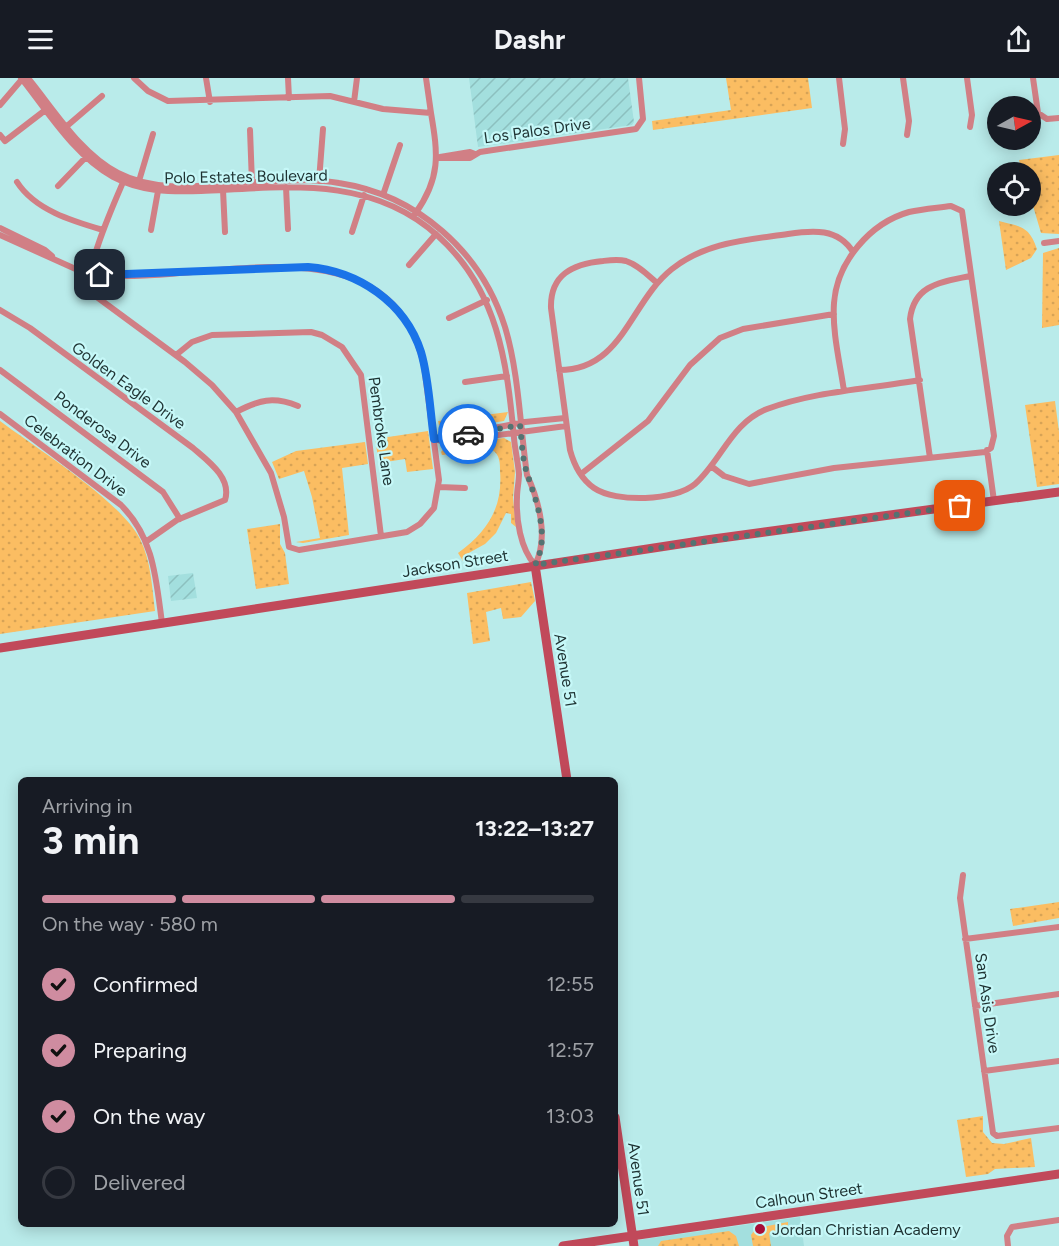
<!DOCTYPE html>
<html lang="en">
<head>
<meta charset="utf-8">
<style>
	body { margin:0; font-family:Figtree,sans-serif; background:#242831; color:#f1f3f6; height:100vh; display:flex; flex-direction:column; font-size:22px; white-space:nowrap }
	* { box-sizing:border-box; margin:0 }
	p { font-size:20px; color:#9ea1a6 }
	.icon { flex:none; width:33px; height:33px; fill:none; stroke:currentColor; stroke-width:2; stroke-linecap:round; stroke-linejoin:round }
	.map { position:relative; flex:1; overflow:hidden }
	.details { position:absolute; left:18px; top:699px; width:600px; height:450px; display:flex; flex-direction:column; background:#171b24; border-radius:9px; box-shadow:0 3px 15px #0003 }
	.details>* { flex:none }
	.needle { width:39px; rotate:82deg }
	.buttons { position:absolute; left:987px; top:18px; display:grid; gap:12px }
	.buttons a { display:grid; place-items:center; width:54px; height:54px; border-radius:50%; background:#171b24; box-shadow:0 3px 15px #0003; font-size:30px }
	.pin { position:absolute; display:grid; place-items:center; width:51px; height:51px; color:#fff; margin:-26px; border-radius:12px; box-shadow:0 3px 9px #0006 }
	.courier { position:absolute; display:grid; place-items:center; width:60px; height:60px; margin:-30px; border:4px solid #1a73e8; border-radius:50%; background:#fff; color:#222; box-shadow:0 2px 8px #0007 }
	.head em { font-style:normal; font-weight:700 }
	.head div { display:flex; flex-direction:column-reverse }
	.head { display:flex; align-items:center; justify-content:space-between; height:102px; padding:0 24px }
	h1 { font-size:39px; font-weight:700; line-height:45px }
	.bar { display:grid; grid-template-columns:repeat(4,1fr); gap:9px 6px; align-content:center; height:72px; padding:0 24px }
	.bar i { height:8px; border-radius:4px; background:#363941 }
	.bar .on { background:#cf8ca0 }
	.bar p { grid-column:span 4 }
	ol { padding:0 24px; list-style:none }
	li { display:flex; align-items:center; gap:18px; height:66px }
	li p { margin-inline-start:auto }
	li .icon { padding:6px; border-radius:50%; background:#cf8ca0; color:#111; stroke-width:4 }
	li:last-child { color:#9ea1a6 }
	li i { width:33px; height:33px; border:3px solid #363941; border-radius:50% }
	header { display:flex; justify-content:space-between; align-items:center; height:78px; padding:0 24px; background:#171b24; font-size:27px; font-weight:700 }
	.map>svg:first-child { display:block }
</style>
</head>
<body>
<header><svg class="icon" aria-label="menu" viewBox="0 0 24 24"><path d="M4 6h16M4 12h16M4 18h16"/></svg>Dashr<svg class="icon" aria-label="share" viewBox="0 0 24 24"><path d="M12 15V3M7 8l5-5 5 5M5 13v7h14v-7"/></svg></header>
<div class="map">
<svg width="1059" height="1168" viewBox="0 0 1059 1168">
	<defs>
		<pattern id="industrial-furrows" width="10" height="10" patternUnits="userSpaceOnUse" patternTransform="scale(1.5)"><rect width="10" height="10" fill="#a3dfde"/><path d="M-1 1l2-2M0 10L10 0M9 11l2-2" fill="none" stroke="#8cc0bf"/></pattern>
		<pattern id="grass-dots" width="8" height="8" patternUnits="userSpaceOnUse" patternTransform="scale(1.5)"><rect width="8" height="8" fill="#fbbd62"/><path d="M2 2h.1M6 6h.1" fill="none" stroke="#d7a356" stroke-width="1.8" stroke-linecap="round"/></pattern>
	</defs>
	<rect width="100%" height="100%" fill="#b9ebea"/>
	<!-- built -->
	<path fill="#a3dfde" d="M800,1139L804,1168H639L638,1162Z"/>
	<!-- industrial -->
	<path fill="url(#industrial-furrows)" d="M469,0H628L634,44L632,47L478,69Z
		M193,495L197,520L171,523L168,498Z"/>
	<!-- grass -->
	<path fill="url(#grass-dots)" d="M726,0H808L812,30L653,52L652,43L731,32Z
		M1059,77V156L1041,155L1031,121L1030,94H1022L1019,82Z
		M999,143C1022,149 1029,148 1037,171L1031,180L1006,192Z
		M1059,170V247L1042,250L1043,175Z
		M1055,323L1059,354V406L1037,409L1025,327Z
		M508,334L504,343L445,352L439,347L438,343Z
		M0,343C36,370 122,424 140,461C151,483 152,509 155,533L0,556Z
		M428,353L433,391L407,394L405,381L379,385L375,361Z
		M504,360L511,364L515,394L513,420L516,449L511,445V436L506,435L496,455L485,466L465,477L463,483L458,475C487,454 503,430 500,393C500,386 500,376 492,372C484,368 452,376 442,377L441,374L446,368Z
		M365,364L368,386L342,390L349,457L303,465L296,464L320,460L312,419L304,393L279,401L272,384L296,373Z
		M280,446V466L285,475L289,506L256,511L247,451Z
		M531,504L535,523L521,539L503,541L501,530L486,534L490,563L473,566L467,515Z
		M1059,824V840L1013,848L1010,831Z
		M983,1038V1054L992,1065L1004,1066L1031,1060L1035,1089L995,1091L988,1096L966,1099L957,1042Z
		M788,1144V1152L769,1155L771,1168H753L751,1157L756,1150Z
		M729,1153L736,1158L739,1168H658L661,1163Z"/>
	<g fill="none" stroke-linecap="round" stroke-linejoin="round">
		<!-- street -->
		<path stroke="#d17f85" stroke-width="6" d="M21,0C48,34 74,77 113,99C141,114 170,114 201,113C285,109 371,97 438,158C498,212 507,284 514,360C515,372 518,384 519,396C519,404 517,411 517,419C516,441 520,470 535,487C549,460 539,423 527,397C520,348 519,296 505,249C481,173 417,117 339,105C312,100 284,103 257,104C212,106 160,117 118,95C80,75 55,33 28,0
			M134,0L148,13L168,23L330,18L383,31L431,35C438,76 441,100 415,136
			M206,0L210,24
			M288,0L289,20
			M426,0L431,35
			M839,0L845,51L843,66
			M903,0L909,43L907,57
			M967,0L972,37L970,49
			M1033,0L1038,35L1047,41L1059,40
			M354,24L357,0
			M0,27L23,0
			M67,48L102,18
			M250,52L252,105
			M0,57L5,63L48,30
			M440,79L470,74L475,76
			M437,80H470L480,74L636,51L643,41L639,0
			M139,103L153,56
			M319,103L323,51
			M17,104C35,132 72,143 103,152
			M58,108L86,79
			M286,109L288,151
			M223,112L225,154
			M383,117L400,67
			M0,150L45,172L52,178
			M151,152L158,113
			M352,154L364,117
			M0,157L80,193L100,197C207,207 390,136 424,288L439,402L434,430L420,446L407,454L299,472L289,469L284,439L271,395L236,334L212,307L185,284L90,214C83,194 115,123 124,102
			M1044,165L1059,163
			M409,187L436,156
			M657,205C648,197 638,187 626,183C618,181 611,182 603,183C572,186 550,197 551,230L570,372C574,387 581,401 594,410C616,425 675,423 695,406C721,383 732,344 767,331C815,313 869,311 920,302
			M0,232L30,250L193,370C208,383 232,400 225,422L177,442L147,463
			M449,240L487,222
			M176,277L192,264L212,257L311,254L322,257L342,269L361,297L381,458
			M0,292L163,414L180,441
			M559,292C623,292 630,224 672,191C706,164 747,162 788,156C813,152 838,150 853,174
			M465,304L507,298
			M236,334C259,322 273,318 298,328
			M0,336L121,427C154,460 156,501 162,545
			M443,360L525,344L565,340
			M434,361L446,364L566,348
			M987,372L994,423
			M930,380L910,241C914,206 942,204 970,198
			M711,388L724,398L749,406L834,390L985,374L991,370L994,358L962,133L951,128C937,130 923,131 909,134C870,145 837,184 834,225C832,254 840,285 844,313
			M581,396L648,343L690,287L720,260L743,251L834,236
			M439,409L465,410
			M963,797L960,820L993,1055L997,1058L1059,1050
			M965,861L1059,849
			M975,928L1059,916
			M984,993L1059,983
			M1008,1168L1007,1158L1012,1149L1059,1142"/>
		<!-- secondary -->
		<path stroke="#c1495a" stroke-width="9" d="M535,487L567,702
			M0,570L706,462L1059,414
			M615,1039L634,1168
			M563,1168L1059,1096"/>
	</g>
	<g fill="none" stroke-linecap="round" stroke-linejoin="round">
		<!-- done -->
		<path stroke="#547372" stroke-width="6" stroke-dasharray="0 10.8" d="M468,356L520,347C522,363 522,383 528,398C537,426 550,459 535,487L960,428"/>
		<!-- route -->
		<path stroke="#1a73e8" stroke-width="8" d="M100,197L308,189C358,193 405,224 421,274C429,301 430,333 434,361L468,356"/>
	</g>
	<!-- markers -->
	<circle fill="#a60d38" stroke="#c6f8f8" stroke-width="2" cx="760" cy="1151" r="6"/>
	<g text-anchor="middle" stroke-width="4.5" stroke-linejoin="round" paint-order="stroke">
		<!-- street labels -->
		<g font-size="16" fill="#1e3232" stroke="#c6f8f8">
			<text transform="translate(537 52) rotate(-8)" y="6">Los Palos Drive</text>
			<text transform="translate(246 98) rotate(-1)" y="6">Polo Estates Boulevard</text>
			<text transform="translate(129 307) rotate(36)" y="6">Golden Eagle Drive</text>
			<text transform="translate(103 351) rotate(37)" y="6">Ponderosa Drive</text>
			<text transform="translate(382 353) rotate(82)" y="6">Pembroke Lane</text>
			<text transform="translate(76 377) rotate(37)" y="6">Celebration Drive</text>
			<text transform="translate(455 485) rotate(-9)" y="6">Jackson Street</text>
			<text transform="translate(566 592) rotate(81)" y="6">Avenue 51</text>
			<text transform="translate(988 925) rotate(82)" y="6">San Asis Drive</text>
			<text transform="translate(639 1101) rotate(82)" y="6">Avenue 51</text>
			<text transform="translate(809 1117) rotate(-8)" y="6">Calhoun Street</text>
		</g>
		<!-- poi labels -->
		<g font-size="16" fill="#1e3232" stroke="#c6f8f8" text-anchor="start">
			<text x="772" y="1157">Jordan Christian Academy</text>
		</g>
	</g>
</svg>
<div class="buttons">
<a><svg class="needle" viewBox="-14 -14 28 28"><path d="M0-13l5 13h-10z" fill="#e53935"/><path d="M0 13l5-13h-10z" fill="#9ea1a6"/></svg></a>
<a><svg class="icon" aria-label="locate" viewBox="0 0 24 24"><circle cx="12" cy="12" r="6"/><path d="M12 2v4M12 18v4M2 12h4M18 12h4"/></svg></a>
</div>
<div class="pin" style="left:960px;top:428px;background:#ea580c"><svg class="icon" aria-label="bag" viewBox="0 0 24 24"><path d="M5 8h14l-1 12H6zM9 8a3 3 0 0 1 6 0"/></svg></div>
<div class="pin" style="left:100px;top:197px;background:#1f2937"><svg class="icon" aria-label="home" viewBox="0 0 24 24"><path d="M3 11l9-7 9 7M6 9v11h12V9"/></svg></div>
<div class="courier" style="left:468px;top:356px"><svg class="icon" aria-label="car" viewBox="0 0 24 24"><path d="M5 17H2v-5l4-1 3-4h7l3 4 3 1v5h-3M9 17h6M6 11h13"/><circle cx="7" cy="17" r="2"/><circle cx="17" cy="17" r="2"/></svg></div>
<section class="details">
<div class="head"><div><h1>3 min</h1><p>Arriving in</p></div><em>13:22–13:27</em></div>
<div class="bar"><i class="on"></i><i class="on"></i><i class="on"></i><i></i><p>On the way · 580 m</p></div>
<ol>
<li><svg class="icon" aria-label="check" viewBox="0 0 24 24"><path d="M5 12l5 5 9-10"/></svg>Confirmed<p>12:55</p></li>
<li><svg class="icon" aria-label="check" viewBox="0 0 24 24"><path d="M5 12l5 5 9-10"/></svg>Preparing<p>12:57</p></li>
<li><svg class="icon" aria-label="check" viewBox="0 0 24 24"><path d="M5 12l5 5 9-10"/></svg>On the way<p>13:03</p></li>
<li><i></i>Delivered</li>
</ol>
</section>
</div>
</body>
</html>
